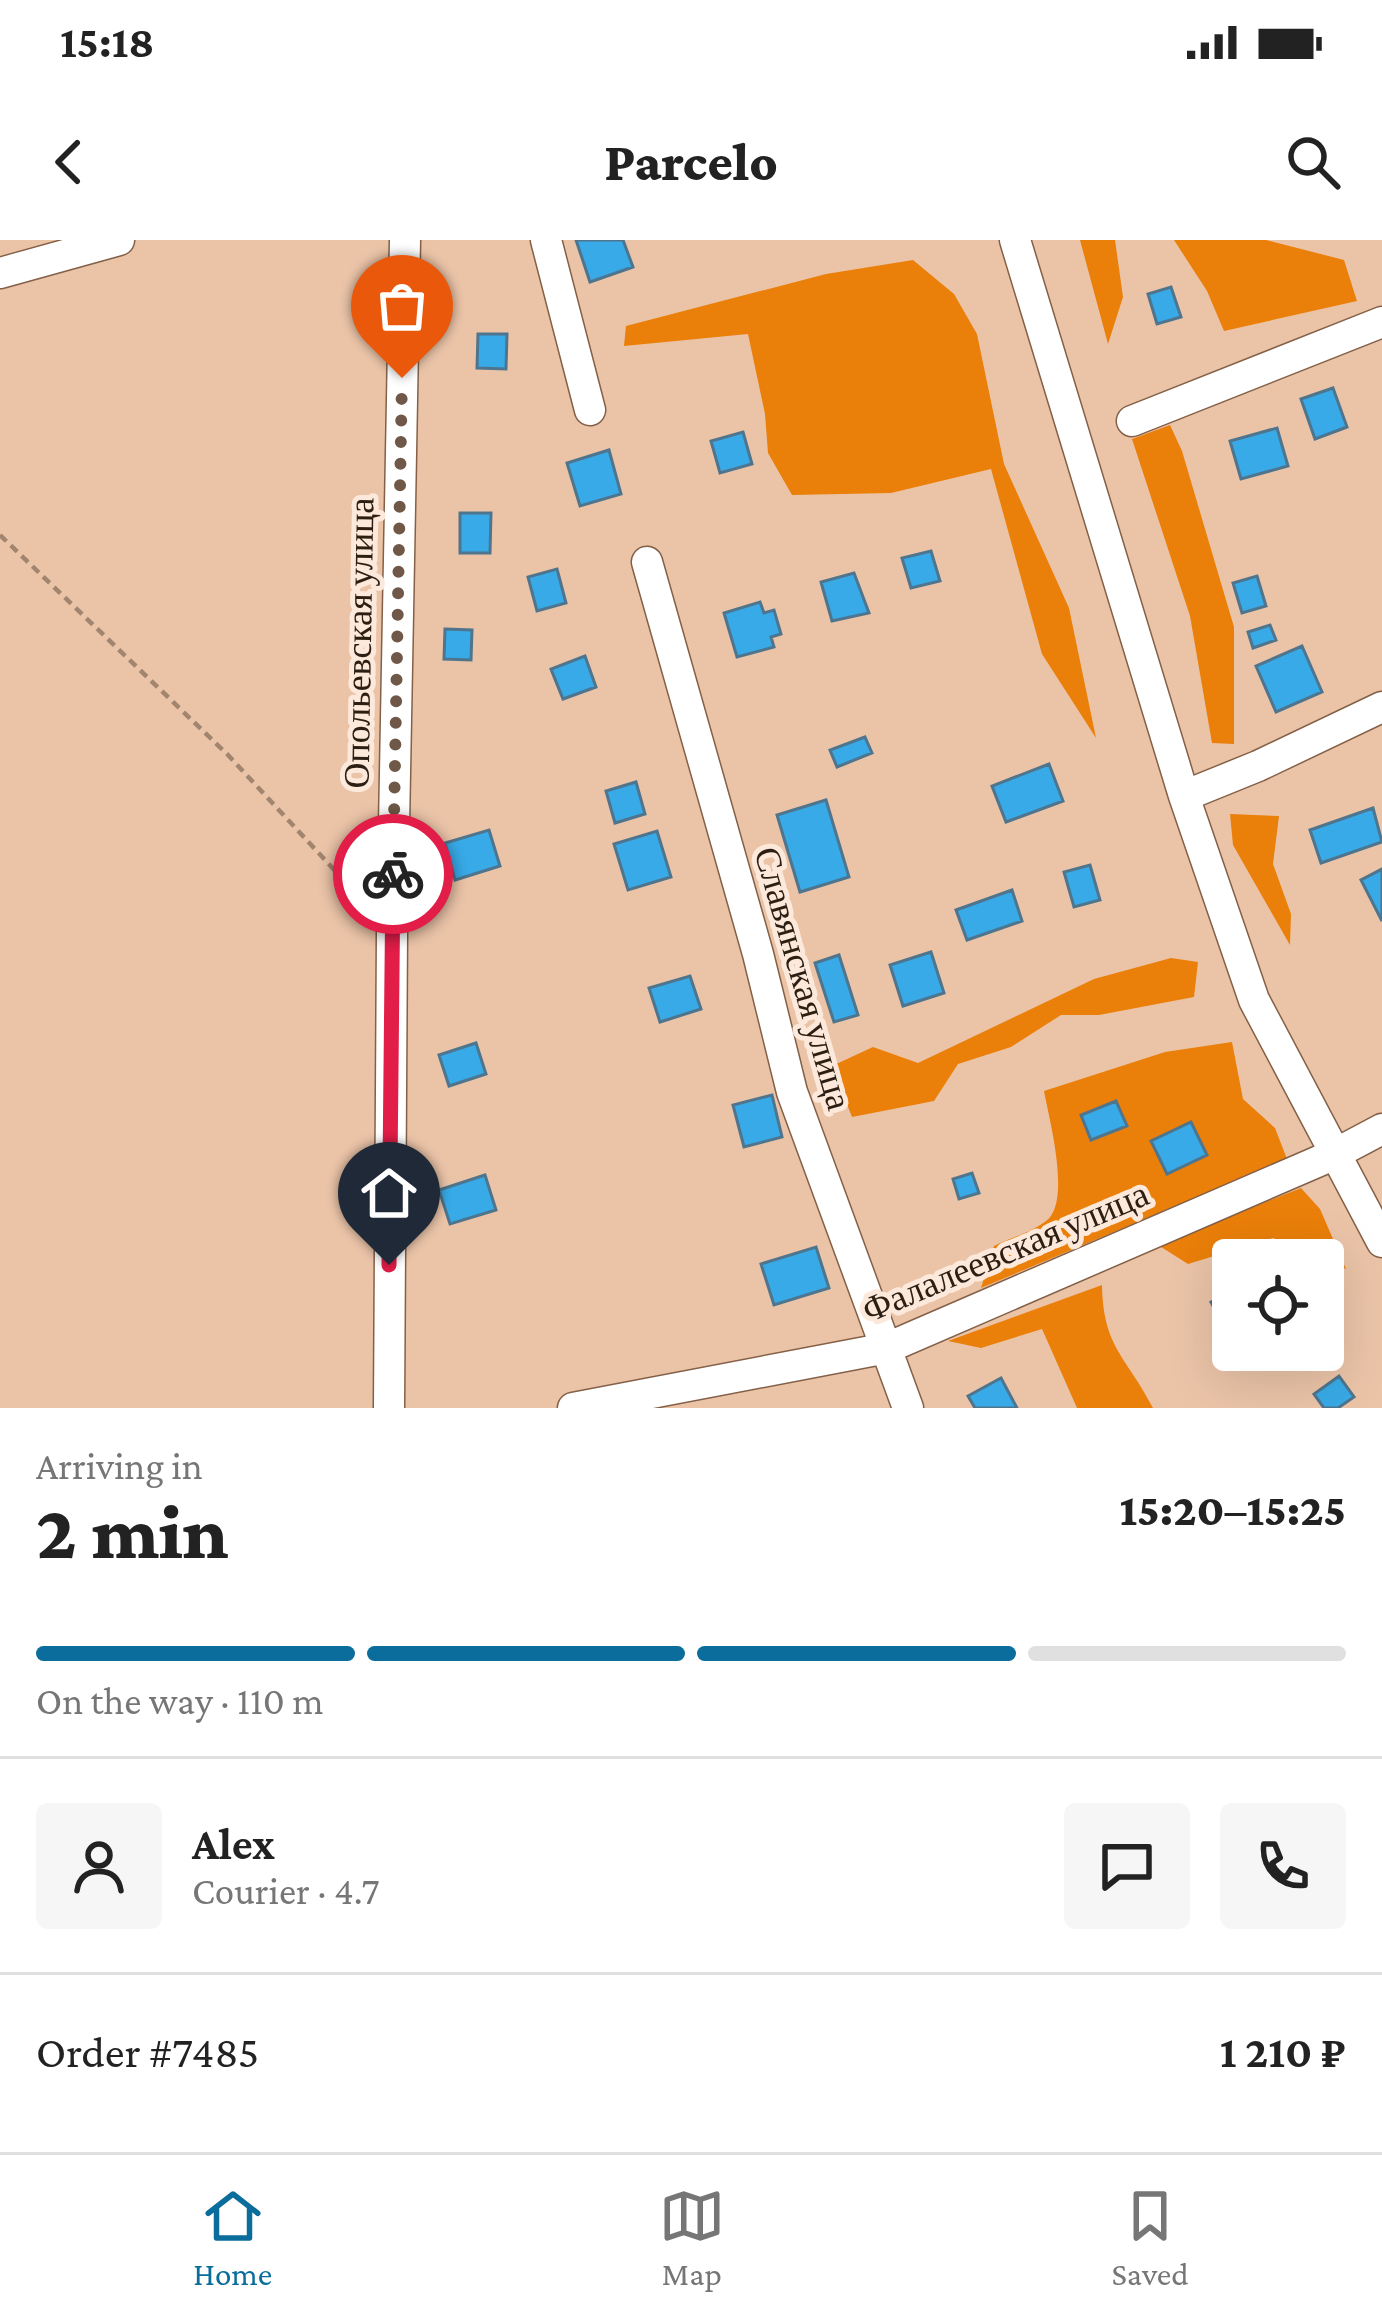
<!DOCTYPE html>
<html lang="en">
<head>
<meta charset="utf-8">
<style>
	body { margin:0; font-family:"Crimson Pro",serif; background:#f6f6f6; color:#222; height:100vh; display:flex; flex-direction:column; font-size:45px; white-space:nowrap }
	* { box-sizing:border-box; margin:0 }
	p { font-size:39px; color:#767676 }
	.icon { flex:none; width:66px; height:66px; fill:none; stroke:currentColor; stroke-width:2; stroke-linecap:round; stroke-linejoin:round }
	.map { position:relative; height:1168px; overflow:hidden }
	.panel { display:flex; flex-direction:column; background:#fff; flex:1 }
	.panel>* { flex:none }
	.tools { position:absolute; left:1212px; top:999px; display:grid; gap:24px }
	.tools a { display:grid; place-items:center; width:132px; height:132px; border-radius:12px; background:#fff; box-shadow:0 12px 48px #0002; font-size:60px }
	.pin { position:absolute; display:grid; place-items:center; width:102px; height:102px; color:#fff; margin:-123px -51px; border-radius:50% 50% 50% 0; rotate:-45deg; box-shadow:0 0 12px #0007 }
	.pin .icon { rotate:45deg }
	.courier { position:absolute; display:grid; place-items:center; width:120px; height:120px; margin:-60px; border:9px solid #e11d48; border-radius:50%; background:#fff; color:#222; box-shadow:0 3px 15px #0007 }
	.overview em { font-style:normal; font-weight:800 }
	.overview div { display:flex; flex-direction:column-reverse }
	.overview { display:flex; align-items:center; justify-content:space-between; height:204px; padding:0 36px }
	h1 { font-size:78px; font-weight:800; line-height:90px }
	.bar { display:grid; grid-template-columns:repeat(4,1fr); gap:18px 12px; align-content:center; height:144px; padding:0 36px }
	.bar i { height:15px; border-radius:9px; background:#e0e0e0 }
	.bar .selected { background:#0b6d9b }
	.bar p { grid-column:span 4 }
	.line { display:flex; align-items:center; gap:30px; padding:0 36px; border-top:3px solid #e0e0e0 }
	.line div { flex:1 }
	.round { display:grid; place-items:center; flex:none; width:126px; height:126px; border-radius:12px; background:#f6f6f6 }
	.status { display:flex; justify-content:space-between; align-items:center; height:84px; padding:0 60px; background:#fff; direction:ltr }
	.status svg { height:33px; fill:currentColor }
	header { display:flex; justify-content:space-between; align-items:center; height:156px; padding:0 36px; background:#fff; font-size:54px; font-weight:800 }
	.tabs { display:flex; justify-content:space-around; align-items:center; height:168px; border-top:3px solid #e0e0e0; background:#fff; font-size:33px; color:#767676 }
	.tabs a { display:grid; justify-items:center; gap:6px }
	.tabs .selected { color:#0b6d9b }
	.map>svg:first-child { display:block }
</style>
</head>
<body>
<div class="status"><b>15:18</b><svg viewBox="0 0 49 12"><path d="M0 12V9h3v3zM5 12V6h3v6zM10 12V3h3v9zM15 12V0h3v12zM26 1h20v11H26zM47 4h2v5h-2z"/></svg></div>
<header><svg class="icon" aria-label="back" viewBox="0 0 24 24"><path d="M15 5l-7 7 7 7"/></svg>Parcelo<svg class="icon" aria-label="search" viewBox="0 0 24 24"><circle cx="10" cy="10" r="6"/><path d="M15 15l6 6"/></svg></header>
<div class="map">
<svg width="1382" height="1168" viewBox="0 0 1382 1168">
	<rect width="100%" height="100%" fill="#ebc4a8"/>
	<!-- forest -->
	<path fill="#ea7f09" d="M1080,0H1115L1123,57L1108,104Z
		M1174,0H1266L1344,20L1357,61L1224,91L1207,51Z
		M913,20L954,54L977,94L1004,224L1069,368L1096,498L1042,414L991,229L891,253L792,255L768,213L765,174L748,94L624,106L626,86L826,34Z
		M1170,185L1182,211L1234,387V504L1212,503L1190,376L1132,199Z
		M1230,574L1279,576L1273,624L1291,674L1290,705L1233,605Z
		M1171,718L1198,722L1194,757L1099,775H1061L1011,807L958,824L934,861L852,877L832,826L873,807L918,823L1094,739Z
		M1232,802L1243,859L1275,888L1287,919L981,1048L994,1006C1010,998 1032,992 1046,981C1072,962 1049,879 1044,851L1165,812Z
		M1301,948L1320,969L1346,1029L1273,998L1188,1024L1158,1005Z
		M1102,1045C1103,1108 1127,1117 1153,1168H1077L1042,1089L981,1108L948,1101Z"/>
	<!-- building -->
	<path fill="#38aae7" stroke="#4e758d" stroke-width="3" d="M576,0H623L633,27L590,42Z
		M1171,47L1181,77L1157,84L1148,54Z
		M478,94H507L506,129L477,128Z
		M1333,148L1347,187L1315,199L1301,159Z
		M1277,188L1288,226L1241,239L1230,201Z
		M743,192L752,224L720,233L711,201Z
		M609,210L621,254L580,266L567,223Z
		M460,273H491L490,313H460Z
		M931,311L940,341L911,348L902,318Z
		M557,329L566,363L537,371L528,337Z
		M854,333L869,373L832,381L821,342Z
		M1257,336L1266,366L1242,373L1233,343Z
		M760,362L764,373L774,370L781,394L771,397L774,407L737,417L724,373Z
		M1270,385L1276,400L1253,408L1248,392Z
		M445,389L472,390L471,420L444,419Z
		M1302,406L1322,452L1276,472L1256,426Z
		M585,416L596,447L563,459L551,429Z
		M865,497L872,513L837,527L830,510Z
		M1049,524L1063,561L1006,582L992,546Z
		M636,542L645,574L615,583L606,551Z
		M826,560L849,637L800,652L777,575Z
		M1373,568L1382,602L1321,623L1310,590Z
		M489,590L500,626L455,640L445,603Z
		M657,591L671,637L628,650L614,604Z
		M1090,625L1100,660L1074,667L1064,632Z
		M1382,629V681L1361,640Z
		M1012,650L1022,681L967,700L956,670Z
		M931,712L944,753L903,766L890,725Z
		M839,715L858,775L834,782L815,723Z
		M690,736L701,769L660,782L649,748Z
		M476,803L486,834L449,846L439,815Z
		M772,855L782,897L744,907L733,865Z
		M1116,861L1127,886L1091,900L1081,875Z
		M1191,882L1207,915L1167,934L1151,901Z
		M972,933L979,953L959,959L953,939Z
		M485,935L496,970L450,984L439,950Z
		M816,1007L829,1048L774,1065L761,1024Z
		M1233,1050V1103L1211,1062Z
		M1339,1136L1354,1157L1338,1168H1324L1314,1154Z
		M1001,1138L1017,1168H975L968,1156Z"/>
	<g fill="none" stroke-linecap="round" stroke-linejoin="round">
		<!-- minor casing -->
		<g stroke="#836047" stroke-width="33">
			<path id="minor" d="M546,0L590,170
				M1015,0L1184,556L1254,760L1382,1002
				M0,33L119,0
				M1132,181L1382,82
				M647,322L758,714L792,852L908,1168
				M1184,556L1258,526L1382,467
				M389,1168L392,692L405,0
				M573,1168L887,1108L1333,915L1382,889"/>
		</g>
		<!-- path -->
		<path stroke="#a2856f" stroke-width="4.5" stroke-dasharray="9 6" stroke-linecap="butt" d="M0,295L228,515L363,661"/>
		<!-- minor -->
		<use href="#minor" stroke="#fff" stroke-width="30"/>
	</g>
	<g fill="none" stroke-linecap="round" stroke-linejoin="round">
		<!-- done -->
		<path stroke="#6f5847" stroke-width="12" stroke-dasharray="0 21.6" d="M393,634L402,138"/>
		<!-- route -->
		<path stroke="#e11d48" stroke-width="15" d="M389,1025L393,634"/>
	</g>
	<g text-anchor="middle" stroke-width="10" stroke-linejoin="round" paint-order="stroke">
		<!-- street labels -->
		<g font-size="36" fill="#2c1e13" stroke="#fde9db">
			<text transform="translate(358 403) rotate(-89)" y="13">Опольевская улица</text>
			<text transform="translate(804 738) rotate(74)" y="13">Славянская улица</text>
			<text transform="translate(1005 1011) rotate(-23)" y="13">Фалалеевская улица</text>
		</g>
	</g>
</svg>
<div class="tools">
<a><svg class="icon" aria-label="locate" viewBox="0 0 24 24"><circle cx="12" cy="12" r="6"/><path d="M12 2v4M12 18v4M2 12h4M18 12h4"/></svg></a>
</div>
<div class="pin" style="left:402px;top:138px;background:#ea580c"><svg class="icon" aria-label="bag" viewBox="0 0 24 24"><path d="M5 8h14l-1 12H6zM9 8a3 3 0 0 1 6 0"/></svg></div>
<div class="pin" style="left:389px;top:1025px;background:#1f2937"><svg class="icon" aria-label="home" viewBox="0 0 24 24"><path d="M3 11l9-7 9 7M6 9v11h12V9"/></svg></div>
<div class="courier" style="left:393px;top:634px"><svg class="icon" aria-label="bike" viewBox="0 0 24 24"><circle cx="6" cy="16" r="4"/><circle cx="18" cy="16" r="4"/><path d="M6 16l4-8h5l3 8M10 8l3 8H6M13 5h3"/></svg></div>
</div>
<section class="panel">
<div class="overview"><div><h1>2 min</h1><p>Arriving in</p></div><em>15:20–15:25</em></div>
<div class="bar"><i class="selected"></i><i class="selected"></i><i class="selected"></i><i></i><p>On the way · 110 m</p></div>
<div class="line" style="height:216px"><a class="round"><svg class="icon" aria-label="person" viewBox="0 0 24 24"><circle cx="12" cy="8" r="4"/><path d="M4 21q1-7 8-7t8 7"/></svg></a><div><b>Alex</b><p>Courier · 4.7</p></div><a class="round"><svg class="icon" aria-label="chat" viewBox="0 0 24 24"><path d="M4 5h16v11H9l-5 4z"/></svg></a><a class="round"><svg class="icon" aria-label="phone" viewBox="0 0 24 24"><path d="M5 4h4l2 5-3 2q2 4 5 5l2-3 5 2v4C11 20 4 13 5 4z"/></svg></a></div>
<div class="line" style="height:156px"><div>Order #7485</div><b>1 210 ₽</b></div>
</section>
<nav class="tabs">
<a class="selected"><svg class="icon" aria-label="home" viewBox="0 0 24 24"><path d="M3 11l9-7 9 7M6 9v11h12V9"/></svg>Home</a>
<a><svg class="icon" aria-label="map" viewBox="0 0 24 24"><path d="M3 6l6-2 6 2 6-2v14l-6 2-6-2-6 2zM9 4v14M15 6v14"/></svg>Map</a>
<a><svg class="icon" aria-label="saved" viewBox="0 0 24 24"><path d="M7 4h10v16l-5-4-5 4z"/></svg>Saved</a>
</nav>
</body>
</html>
